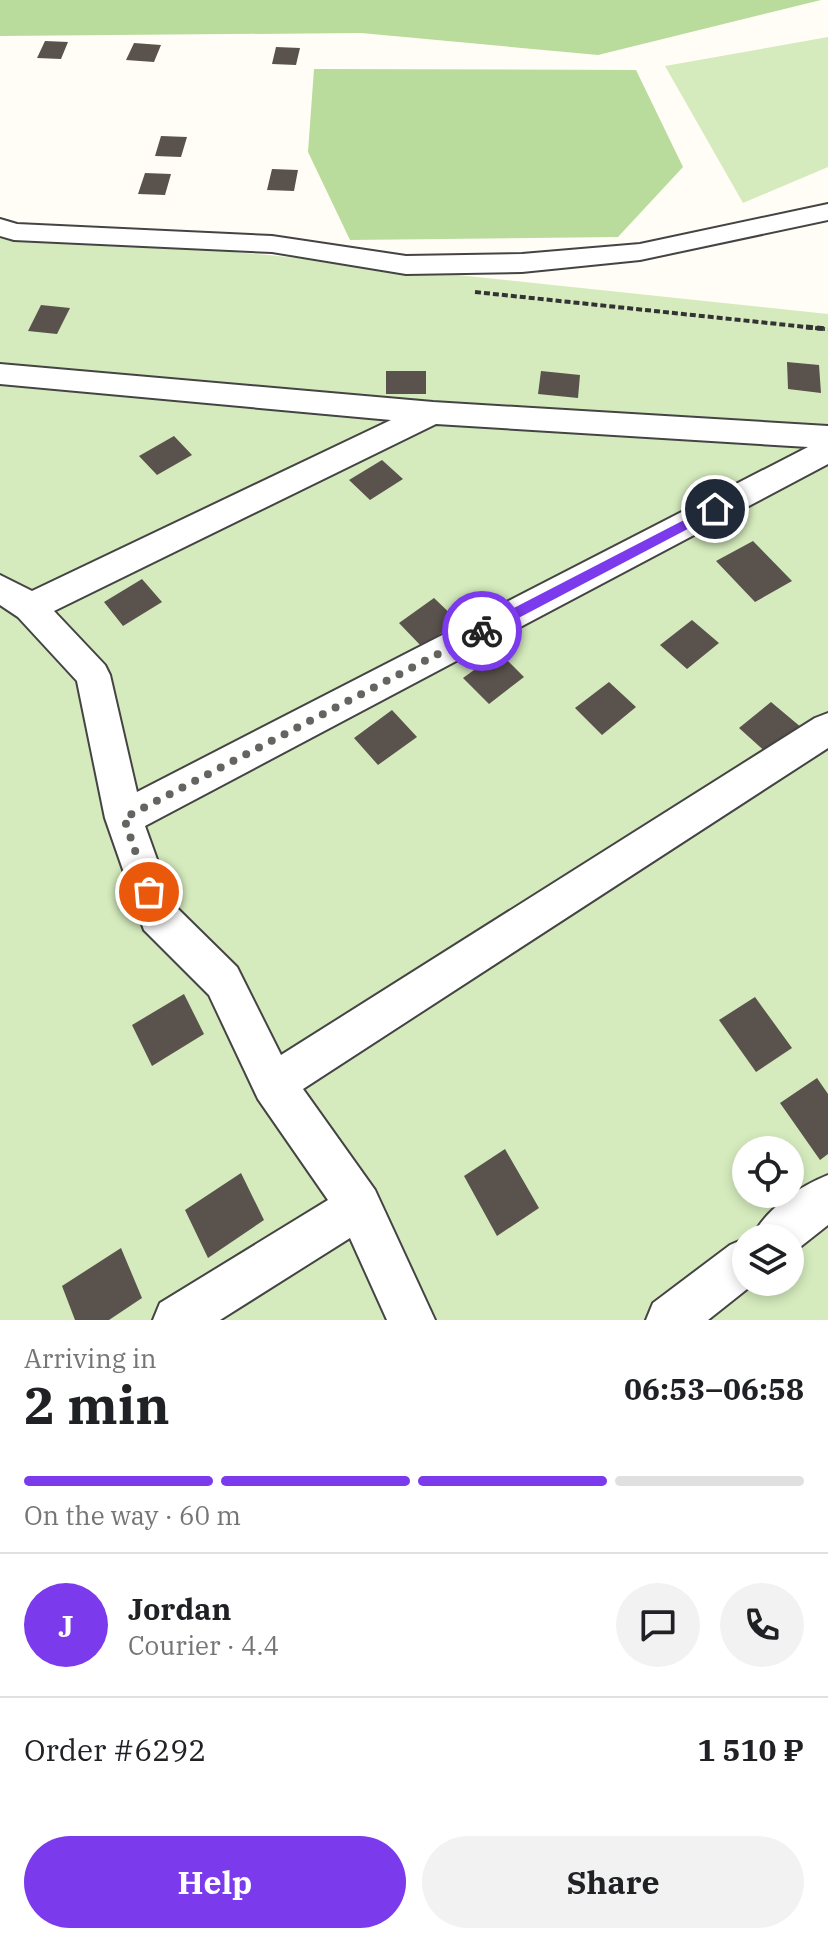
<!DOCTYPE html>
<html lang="en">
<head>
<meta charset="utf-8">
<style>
	body { margin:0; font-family:"IBM Plex Serif",serif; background:#f2f2f2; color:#202124; height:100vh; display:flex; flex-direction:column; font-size:30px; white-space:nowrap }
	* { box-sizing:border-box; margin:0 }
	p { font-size:26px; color:#757577 }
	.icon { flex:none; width:44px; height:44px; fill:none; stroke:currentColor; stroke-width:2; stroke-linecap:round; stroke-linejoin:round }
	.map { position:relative; height:1320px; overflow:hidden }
	.sheet { display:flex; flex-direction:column; background:#fff; flex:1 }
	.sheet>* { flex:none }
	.buttons { position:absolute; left:732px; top:1136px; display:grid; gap:16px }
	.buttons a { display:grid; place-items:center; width:72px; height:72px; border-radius:50%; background:#fff; box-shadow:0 4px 12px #0003; font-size:40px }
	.pin { position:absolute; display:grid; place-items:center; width:68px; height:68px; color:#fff; margin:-34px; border:4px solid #fff; border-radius:50%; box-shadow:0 2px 8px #0007 }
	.courier { position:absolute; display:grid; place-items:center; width:80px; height:80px; margin:-40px; border:6px solid #7c3aed; border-radius:50%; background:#fff; color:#222; box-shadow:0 2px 10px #0007 }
	.summary em { font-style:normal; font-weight:800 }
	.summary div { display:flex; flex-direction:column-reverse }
	.summary { display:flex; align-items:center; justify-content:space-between; height:136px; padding:0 24px }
	h1 { font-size:52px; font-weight:800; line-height:60px }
	.bar { display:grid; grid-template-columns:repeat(4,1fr); gap:12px 8px; align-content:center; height:96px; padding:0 24px }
	.bar i { height:10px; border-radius:6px; background:#e0e0e0 }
	.bar .selected { background:#7c3aed }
	.bar p { grid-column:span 4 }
	.line { display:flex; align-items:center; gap:20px; padding:0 24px; border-top:2px solid #e0e0e0 }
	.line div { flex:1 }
	.round { display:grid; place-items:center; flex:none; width:84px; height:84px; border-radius:42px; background:#f2f2f2 }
	.primary-button { display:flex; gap:16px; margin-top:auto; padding:16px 24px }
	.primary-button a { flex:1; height:92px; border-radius:48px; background:#7c3aed; color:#fff; font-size:32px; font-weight:800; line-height:92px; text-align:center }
	.primary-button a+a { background:#f2f2f2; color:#202124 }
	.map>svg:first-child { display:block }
</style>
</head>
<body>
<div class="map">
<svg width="828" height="1320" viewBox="0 0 828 1320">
	<rect width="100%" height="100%" fill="#fffdf5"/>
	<!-- green -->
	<path fill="#d5ebbd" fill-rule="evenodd" d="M828,37V167L743,203L665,66Z
		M0,231L268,255L828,314V1320H0ZM746,1150H790V1194H746ZM746,1238H790V1282H746Z"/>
	<!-- forest -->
	<path fill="#b9dc9c" d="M0,0H821L598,55L361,33L0,36Z
		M314,69L636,70L683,167L618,237L350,240L308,152Z"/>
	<!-- building -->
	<path fill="#5a524d" d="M45,41L68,42L61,59L37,58Z
		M134,43L161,45L154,62L126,60Z
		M276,47L300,48L296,65L272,64Z
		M161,136L187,137L181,157L155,156Z
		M272,169L298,170L294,191L267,190Z
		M145,173L171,174L165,195L138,194Z
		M41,305L70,308L57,334L28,331Z
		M787,362L819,365L821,393L788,389Z
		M386,371H426V394H386Z
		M541,371L580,375L578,398L538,394Z
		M174,436L192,455L157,475L139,456Z
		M382,460L403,479L370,500L349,480Z
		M753,541L792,581L755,602L716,561Z
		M142,579L162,602L123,626L104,602Z
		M434,598L458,621L422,647L399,623Z
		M692,620L719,643L687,669L660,645Z
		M499,652L524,677L489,704L463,678Z
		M609,682L636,707L602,735L575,708Z
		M771,702L802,728L770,756L739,728Z
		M392,710L417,737L378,765L354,738Z
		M184,994L204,1034L152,1066L132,1025Z
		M755,997L792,1048L756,1072L719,1020Z
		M817,1078L828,1094V1154L820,1160L780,1103Z
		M505,1149L539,1208L497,1236L464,1176Z
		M241,1173L264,1220L208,1258L185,1210Z
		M121,1248L142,1298L109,1320H75L62,1286Z"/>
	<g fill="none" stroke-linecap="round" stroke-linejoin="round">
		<!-- minor casing -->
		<g stroke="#444" stroke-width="4">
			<path id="minor" d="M828,204V220L640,260L522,272L406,274L272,252L14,240L0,236V219L17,224L272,236L406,256L522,254L640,244Z
				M0,364L433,402L828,426V464L145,826L173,904L237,967L281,1055L815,718L828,713V748L303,1089L375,1190L435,1320H387L350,1238L220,1320H153L160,1303L328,1200L258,1099L209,995L144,930L105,818L77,681L18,617L0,605V575L32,591L391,420L0,384ZM436,424L808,447L137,792L110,675L105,665L54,611Z
				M828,1175V1225L790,1255V1238H752C764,1210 800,1186 828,1175Z
				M746,1238V1282H756L708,1320H646L653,1303L730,1245Z"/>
		</g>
		<!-- path-far1 -->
		<path stroke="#333" stroke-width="4" stroke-dasharray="6 3" stroke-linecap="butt" d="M475,292L825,329"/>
		<!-- path -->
		<path stroke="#333" stroke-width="5" stroke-dasharray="7 4" stroke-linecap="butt" d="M806,327L828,329"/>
		<!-- minor -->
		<use href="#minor" fill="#fff" fill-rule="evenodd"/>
	</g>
	<!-- route -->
	<path fill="#7c3aed" d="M715,504L721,509L720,512L486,635H477V627Z"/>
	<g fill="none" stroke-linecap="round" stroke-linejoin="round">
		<!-- done -->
		<path stroke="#646461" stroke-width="8" stroke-dasharray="0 14.4" d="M149,892L124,818L482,631"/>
	</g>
</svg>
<div class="buttons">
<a><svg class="icon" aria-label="locate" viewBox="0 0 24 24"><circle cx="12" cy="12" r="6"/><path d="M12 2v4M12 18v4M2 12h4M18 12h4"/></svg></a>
<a><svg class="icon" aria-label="layers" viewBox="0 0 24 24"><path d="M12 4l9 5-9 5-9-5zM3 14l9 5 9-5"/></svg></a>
</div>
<div class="pin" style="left:149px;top:892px;background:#ea580c"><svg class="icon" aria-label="bag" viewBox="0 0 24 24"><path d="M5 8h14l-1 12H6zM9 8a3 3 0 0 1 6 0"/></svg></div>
<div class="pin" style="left:715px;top:509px;background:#1f2937"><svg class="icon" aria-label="home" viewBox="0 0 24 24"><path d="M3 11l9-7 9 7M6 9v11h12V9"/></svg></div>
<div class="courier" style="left:482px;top:631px"><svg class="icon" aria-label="bike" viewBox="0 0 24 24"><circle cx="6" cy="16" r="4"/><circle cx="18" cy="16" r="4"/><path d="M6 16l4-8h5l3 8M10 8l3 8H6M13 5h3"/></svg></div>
</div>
<section class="sheet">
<div class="summary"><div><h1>2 min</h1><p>Arriving in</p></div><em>06:53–06:58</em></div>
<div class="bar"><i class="selected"></i><i class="selected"></i><i class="selected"></i><i></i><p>On the way · 60 m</p></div>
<div class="line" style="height:144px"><b class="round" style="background:#7c3aed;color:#fff">J</b><div><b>Jordan</b><p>Courier · 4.4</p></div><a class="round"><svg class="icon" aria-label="chat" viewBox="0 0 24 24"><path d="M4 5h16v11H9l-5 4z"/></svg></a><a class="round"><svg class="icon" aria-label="phone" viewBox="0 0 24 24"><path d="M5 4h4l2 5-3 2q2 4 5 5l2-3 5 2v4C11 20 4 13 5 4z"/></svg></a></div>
<div class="line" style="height:104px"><div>Order #6292</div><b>1 510 ₽</b></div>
<div class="primary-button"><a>Help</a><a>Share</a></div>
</section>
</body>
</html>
